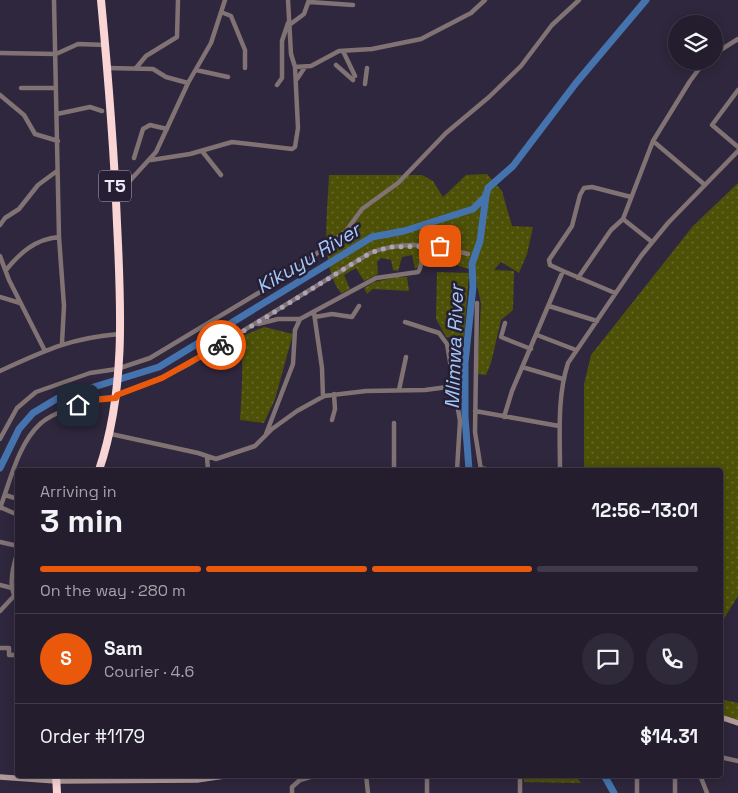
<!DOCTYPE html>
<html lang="en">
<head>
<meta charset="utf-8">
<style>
	body { margin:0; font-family:"Space Grotesk",sans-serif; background:#2f2a3a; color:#f1f3f6; height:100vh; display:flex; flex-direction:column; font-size:19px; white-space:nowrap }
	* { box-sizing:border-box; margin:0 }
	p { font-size:16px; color:#a3a2aa }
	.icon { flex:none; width:28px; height:28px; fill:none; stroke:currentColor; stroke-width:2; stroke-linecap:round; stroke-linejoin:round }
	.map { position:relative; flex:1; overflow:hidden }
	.panel { position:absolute; left:15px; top:468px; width:708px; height:310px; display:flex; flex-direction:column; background:#231d2e; border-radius:5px; box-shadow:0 2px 12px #0003,0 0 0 1px #403b4a }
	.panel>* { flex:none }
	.tools { position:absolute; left:668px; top:15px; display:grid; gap:10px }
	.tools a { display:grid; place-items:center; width:55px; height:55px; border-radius:50%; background:#231d2e; box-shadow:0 2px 12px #0003,0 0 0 1px #403b4a; font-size:25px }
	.pin { position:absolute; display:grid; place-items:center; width:42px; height:42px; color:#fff; margin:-21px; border-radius:10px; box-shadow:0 2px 8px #0006 }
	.courier { position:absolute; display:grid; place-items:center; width:50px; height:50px; margin:-25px; border:4px solid #ea580c; border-radius:50%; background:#fff; color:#222; box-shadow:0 1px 6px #0007 }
	.headline em { font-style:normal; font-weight:600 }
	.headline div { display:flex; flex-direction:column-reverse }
	.headline { display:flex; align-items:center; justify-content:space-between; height:85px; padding:0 25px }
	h1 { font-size:32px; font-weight:600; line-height:38px }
	.bar { display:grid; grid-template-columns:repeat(4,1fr); gap:8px 5px; align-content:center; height:60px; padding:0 25px }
	.bar i { height:6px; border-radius:4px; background:#403b4a }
	.bar .current { background:#ea580c }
	.bar p { grid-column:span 4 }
	.line { display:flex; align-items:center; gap:12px; padding:0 25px; border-top:1px solid #403b4a }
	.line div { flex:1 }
	.round { display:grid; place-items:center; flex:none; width:52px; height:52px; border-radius:26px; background:#2f2a3a }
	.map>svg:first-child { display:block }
</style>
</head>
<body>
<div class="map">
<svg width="738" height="793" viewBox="0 0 738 793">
	<defs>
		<pattern id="grass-dots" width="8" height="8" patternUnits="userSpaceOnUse" patternTransform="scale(1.25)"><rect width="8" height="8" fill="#4d5007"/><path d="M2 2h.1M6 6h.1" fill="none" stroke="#67692c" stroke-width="1.8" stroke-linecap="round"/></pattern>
	</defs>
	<rect width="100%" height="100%" fill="#2f273d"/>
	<!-- grass -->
	<path fill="url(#grass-dots)" d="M487,174L502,191L512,226L533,227L527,254L519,273L501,262L494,270L514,271L513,310L501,320L491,363L486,375L477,374L481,304L474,270C449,266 438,249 415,269L412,255L402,257L398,271L393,270L391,260L381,258L377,262L378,274L364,281L356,268L344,275L350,289L341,293C319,266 328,209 329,175H422L433,181L443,197L466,175Z
		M738,183V596L720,625V470H584V384L591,355L693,226Z
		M437,272L469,273L464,338L446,337L436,319Z
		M396,277H407L409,291L373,289L367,294L364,288L374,282Z
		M264,327L293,334L275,399L264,423L240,420C242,392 243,364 242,336Z
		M720,699L738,703V720L720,715Z
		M524,775H575L581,783L524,782Z"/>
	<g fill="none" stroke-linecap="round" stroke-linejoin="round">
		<!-- river -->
		<path stroke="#4573ae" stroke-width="7" d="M0,468L19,429L33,413L58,398L159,367L372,237L404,231L473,209L486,196L488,188L513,166L576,83L646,0
			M469,470L465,417V363L473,287L472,264L480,241L486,196
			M604,775L614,793"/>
		<!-- street -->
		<path stroke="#817273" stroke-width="4.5" d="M54,0L59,237L64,306L62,343
			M288,0L291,54L295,67
			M310,2L353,5
			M221,12L231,16L245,50V68
			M288,26L304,14L309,0
			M343,51L355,76
			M0,53L56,54L78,44L106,45
			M714,54L738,39
			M336,65L353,80
			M107,68L153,69L166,77L188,83
			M136,68L146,56L177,37L178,0
			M196,70L228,77
			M297,79L305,67
			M365,84L367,68
			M277,85L282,78V41L288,23
			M21,88H55
			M738,90L712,125L738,147
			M0,95L24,115L35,134L58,141
			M57,114L90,107L102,111
			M653,141L705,185
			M202,151L221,175
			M134,158L143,129L150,125L167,129
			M151,160L190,154L232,142L292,149L295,147L298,128L295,67L311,66L339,51L372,49L421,39L471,13L485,0
			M116,196L156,152L188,83L211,43L225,0
			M623,219L652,242
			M0,225L5,218L19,209L38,185L57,171
			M0,256L9,280L45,351
			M6,270C20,253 35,239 59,237
			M563,271L550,265L549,260L572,226L580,195L584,188L592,187L631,197
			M578,278L611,230L623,219L653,141L690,81L705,61
			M0,297L20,303
			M477,303L475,432L481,470
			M549,306L597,321
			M314,313L322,368L323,397
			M315,317L332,314L352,317L359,306
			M405,322L439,333L447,344L460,421L457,470
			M505,323L501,337L531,349
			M258,324L278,319H300L376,278L418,272C424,265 419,253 426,245
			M537,335L576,350
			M522,367L563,379
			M0,371C44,351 70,338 119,334
			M399,390L406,357
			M117,395L162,378L189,364L370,253C405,240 433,245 468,254
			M475,411L559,426
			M504,417L512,391L563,271L615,293
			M332,420L335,409L334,394
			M394,423V470
			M111,434L198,453L216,459L255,446L272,429L297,411L324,396L366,391L425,390L455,386
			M266,434L293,364L295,330L300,319
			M0,439L17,408L36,392L90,373L117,369L150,358L290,274L346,231L362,209L398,183L446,133L489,97L521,66L552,25L579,0
			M207,457L208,470
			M480,468L491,470
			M560,470C560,435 557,397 568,363L641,256L668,223L738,151
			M5,495L18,499
			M0,507L18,515
			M0,508C10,482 18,444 40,424C50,415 63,411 75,407C88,401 102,396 116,398
			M0,542L18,546
			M18,551C14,563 6,590 18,599
			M0,585L12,588
			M0,611L14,596
			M0,648H9V655H18
			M720,757L738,761
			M366,775L368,793
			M675,775V793
			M700,775L707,793
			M292,793V787L300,780L317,775
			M427,793V775
			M520,793V775
			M637,793V775"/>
		<!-- secondary -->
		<path stroke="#b19a9a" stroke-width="5.5" d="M720,717L738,723
			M0,777L56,781L197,780L231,775"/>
		<!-- highway -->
		<path stroke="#f9d5d5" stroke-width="8" d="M99,470C126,391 121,305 117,223C114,148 108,74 101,0
			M56,775L57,793"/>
	</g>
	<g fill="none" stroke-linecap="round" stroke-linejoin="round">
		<!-- done -->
		<path stroke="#aba5b6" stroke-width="5" stroke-dasharray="0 9" d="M221,345L370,253L390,247L440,246"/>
		<!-- route -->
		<path stroke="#ea580c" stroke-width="6" d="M78,405L94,400L116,398L117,395L162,378L221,345"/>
	</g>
	<g text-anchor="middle" stroke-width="5" stroke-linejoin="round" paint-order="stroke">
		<!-- shield labels -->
		<rect fill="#261e33" stroke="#b2acbc" stroke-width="1" x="99" y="170.5" width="32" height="31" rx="4"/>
		<g font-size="18" font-weight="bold" fill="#eee9f7">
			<text x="115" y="192">T5</text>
		</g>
		<!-- water labels -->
		<g font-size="20" font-style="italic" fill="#a2c8f9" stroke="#261e33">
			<text transform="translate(308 258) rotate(-31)" y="7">Kikuyu River</text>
			<text transform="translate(454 347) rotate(-88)" y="7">Mlimwa River</text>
		</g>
	</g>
</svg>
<div class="tools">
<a><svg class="icon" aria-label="layers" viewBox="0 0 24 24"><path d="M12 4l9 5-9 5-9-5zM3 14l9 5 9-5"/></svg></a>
</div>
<div class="pin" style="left:440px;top:246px;background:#ea580c"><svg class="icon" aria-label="bag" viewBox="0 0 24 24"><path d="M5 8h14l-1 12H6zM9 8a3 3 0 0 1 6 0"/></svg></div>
<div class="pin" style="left:78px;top:405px;background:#1f2937"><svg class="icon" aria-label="home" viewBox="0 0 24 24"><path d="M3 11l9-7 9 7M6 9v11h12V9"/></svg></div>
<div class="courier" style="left:221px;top:345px"><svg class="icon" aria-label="bike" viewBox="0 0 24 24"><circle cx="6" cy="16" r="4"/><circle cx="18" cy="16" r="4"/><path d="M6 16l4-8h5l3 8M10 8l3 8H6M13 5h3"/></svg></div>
<section class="panel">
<div class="headline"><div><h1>3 min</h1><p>Arriving in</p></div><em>12:56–13:01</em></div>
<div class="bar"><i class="current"></i><i class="current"></i><i class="current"></i><i></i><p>On the way · 280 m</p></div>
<div class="line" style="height:90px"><b class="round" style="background:#ea580c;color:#fff">S</b><div><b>Sam</b><p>Courier · 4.6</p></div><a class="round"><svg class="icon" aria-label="chat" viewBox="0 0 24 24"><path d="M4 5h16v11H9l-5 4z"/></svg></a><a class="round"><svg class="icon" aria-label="phone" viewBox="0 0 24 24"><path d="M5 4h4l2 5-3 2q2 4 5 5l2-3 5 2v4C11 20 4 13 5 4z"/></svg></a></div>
<div class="line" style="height:65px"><div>Order #1179</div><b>$14.31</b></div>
</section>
</div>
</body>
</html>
